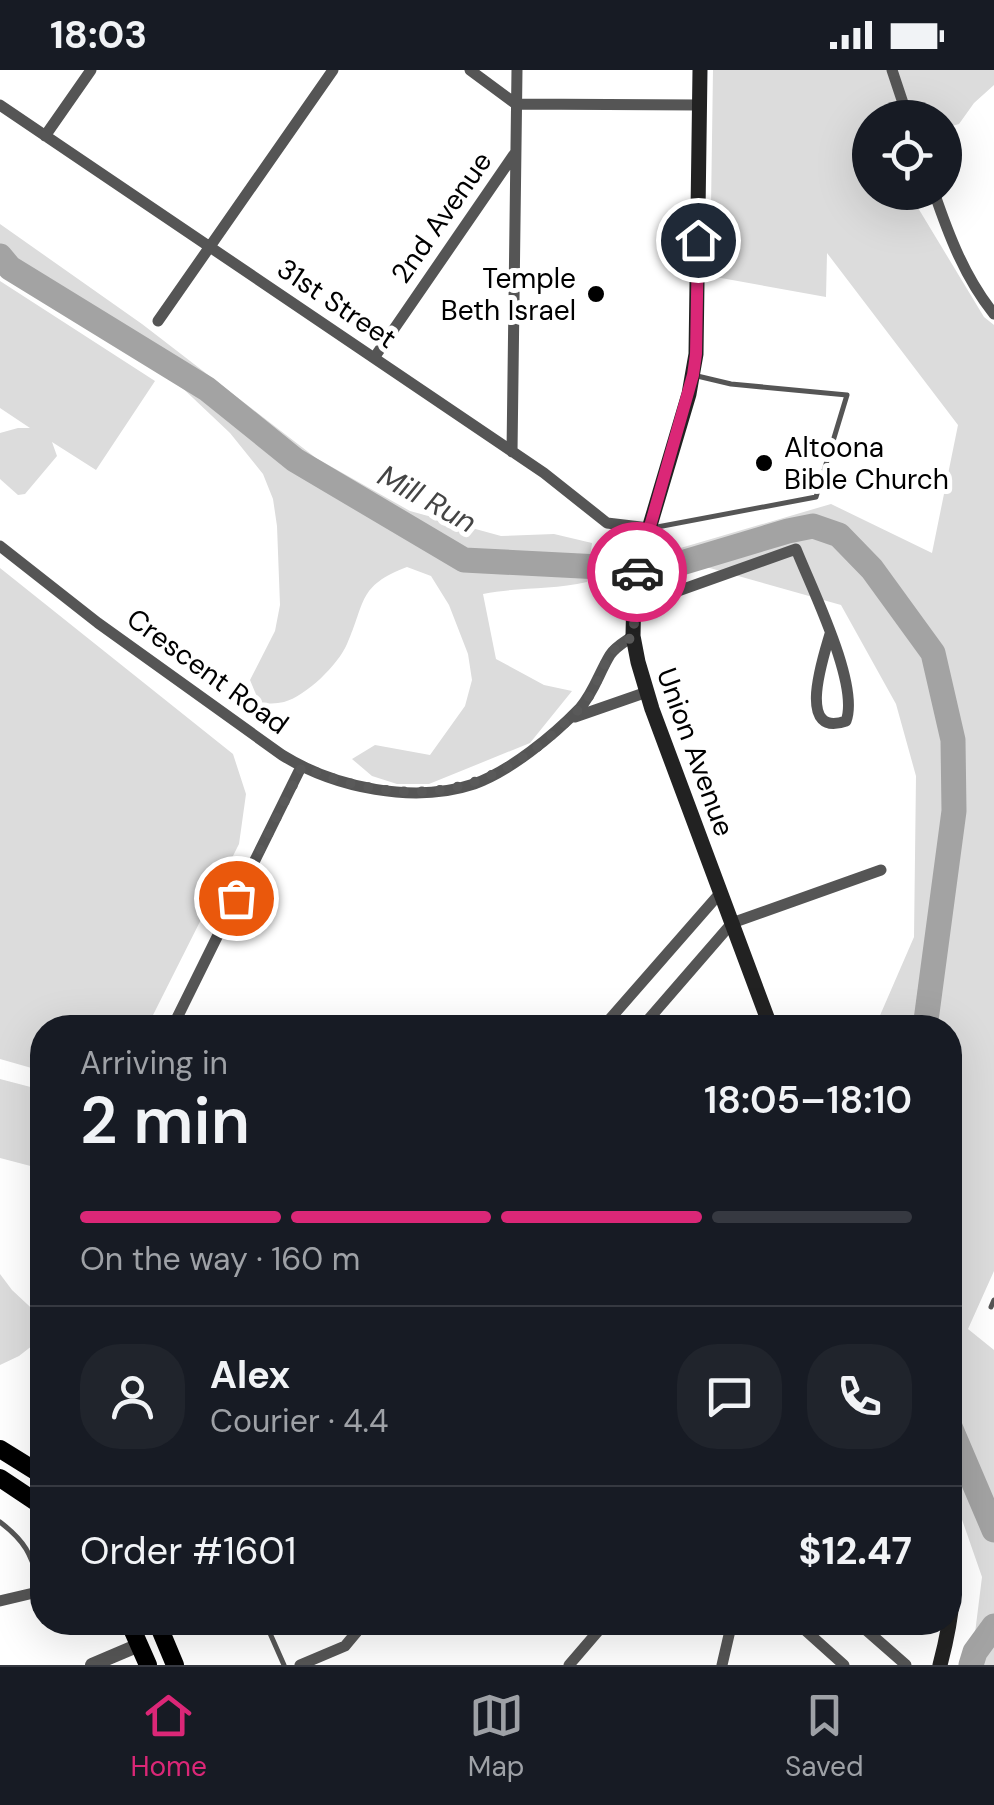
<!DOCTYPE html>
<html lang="en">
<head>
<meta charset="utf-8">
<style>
	body { margin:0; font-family:"DM Sans",sans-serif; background:#20242c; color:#f1f3f6; height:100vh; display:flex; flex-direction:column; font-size:38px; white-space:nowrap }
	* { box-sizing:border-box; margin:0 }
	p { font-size:32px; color:#9ea1a6 }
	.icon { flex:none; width:55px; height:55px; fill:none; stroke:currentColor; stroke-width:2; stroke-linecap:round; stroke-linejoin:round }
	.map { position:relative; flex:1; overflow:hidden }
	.drawer { position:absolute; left:30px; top:945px; width:932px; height:620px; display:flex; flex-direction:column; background:#171b24; border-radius:40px; box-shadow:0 10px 40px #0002 }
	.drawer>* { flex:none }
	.tools { position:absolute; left:852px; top:30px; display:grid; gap:20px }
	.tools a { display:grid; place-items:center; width:110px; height:110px; border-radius:50%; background:#171b24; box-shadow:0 10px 40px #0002; font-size:50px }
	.pin { position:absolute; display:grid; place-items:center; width:85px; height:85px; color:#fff; margin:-42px; border:5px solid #fff; border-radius:50%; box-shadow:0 2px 10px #0007 }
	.courier { position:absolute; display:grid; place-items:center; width:100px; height:100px; margin:-50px; border:8px solid #db2777; border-radius:50%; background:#fff; color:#222; box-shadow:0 2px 12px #0007 }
	.summary em { font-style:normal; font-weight:600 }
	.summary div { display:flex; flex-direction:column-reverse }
	.summary { display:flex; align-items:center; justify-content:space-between; height:170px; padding:0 50px }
	h1 { font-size:65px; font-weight:600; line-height:75px }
	.bar { display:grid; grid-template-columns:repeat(4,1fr); gap:15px 10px; align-content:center; height:120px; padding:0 50px }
	.bar i { height:12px; border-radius:8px; background:#363941 }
	.bar .on { background:#db2777 }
	.bar p { grid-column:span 4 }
	.line { display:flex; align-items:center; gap:25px; padding:0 50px; border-top:2px solid #363941 }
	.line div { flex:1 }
	.round { display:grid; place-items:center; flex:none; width:105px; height:105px; border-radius:40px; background:#20242c }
	.status { display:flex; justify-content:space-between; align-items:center; height:70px; padding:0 50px; background:#171b24; direction:ltr }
	.status svg { height:28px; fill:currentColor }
	.tab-bar { display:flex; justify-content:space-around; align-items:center; height:140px; border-top:2px solid #363941; background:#171b24; font-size:28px; color:#9ea1a6 }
	.tab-bar a { display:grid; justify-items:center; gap:5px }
	.tab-bar .on { color:#db2777 }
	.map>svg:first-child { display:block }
</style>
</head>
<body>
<div class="status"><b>18:03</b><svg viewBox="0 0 49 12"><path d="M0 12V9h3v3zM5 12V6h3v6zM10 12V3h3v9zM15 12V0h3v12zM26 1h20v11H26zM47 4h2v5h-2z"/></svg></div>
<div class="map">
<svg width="994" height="1595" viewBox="0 0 994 1595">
	<rect width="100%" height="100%" fill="#fff"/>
	<!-- green -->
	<path fill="#dcdcdc" d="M713,0H994V15L974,33L959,54L945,58V48H870V122L909,123L984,247L994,255V1201L968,1259L994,1280V1595H971L982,1507L950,1415V958L875,957L914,867L916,706L896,634L841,535L660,484L831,434L932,483L958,355L827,183L826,227L710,206Z
		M0,154L142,254L316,388L410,441L501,466L554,464L592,473L587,512C552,520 517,517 483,524L496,589L544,615L572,621L530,673L429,714H397L372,706L352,689L375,675L430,685L465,636L472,610L468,584L449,535L431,506L407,497C357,516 366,532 347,574C338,595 306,626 284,632C276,634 267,633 260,634L250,610L275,561L280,535L277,456L273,429L263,404L230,363L175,311L0,202Z
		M0,211L155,311L96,400L52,372L57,386L25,424L18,425L0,409V363L18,358H30L0,338Z
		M0,498L233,684L246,724L239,774L147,957L42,958V1001L0,989Z
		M0,1009L42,1020V1099L0,1088Z
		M0,1204L12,1220L42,1248V1268L19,1286L0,1295Z"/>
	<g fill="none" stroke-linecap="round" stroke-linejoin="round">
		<!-- river -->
		<path stroke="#a3a3a3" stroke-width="25" d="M0,186L10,198L207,319L295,390L464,490L658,500L788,461L813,456L839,465L872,499L933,583L953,670L954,741L925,958
			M950,1357L994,1460
			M971,1595L975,1582L994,1556"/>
		<!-- service -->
		<path stroke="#555" stroke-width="5" d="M652,458L816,427L847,325L731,314L693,305
			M991,1237L994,1230
			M0,1452C29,1474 31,1487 42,1519
			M265,1552L284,1595"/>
		<!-- minor -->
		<path stroke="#555" stroke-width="11" d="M470,0L516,34L699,35
			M892,0L908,48
			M0,35L544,403L607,453L649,458
			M45,66L91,0
			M934,122C949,166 965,208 994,244
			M158,251L333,0
			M374,288L515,83
			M512,382L517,0
			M0,476L98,553L282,685C335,718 414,734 474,714C510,701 553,666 580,638C594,622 599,603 610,585C615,577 626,571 633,566
			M633,537L796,479C811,517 860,615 846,651C795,669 824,585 830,564
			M575,647L647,622
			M172,958L301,697
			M602,958L721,822
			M641,958L732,853L881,800
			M0,1531L42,1521
			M796,1552L844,1595
			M857,1552L906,1595
			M300,1595L345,1576L365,1552
			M569,1595L606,1552
			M722,1595L732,1552"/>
		<!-- tertiary -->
		<path stroke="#555" stroke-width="14" d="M92,1595L139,1575"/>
		<!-- secondary -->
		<path stroke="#222" stroke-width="15" d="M700,0L696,284L689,324L640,489L634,521L633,566L638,592L652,639L771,958
			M940,1595C953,1546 958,1501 950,1451"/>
		<!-- primary -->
		<path stroke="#000" stroke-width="18" d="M0,1379L42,1405
			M0,1408L42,1436
			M129,1552L148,1595
			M157,1552L175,1595"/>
	</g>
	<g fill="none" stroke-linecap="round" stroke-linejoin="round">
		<!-- done -->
		<path stroke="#595959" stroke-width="10" stroke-dasharray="0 18" d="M236,828L302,697C318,703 335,710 353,714C449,737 513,708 580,638C595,622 599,603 610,585C615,577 626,571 634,566V521L637,502"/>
		<!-- route -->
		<path stroke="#db2777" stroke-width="12" d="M637,502L693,305L696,284L698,170"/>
	</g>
	<!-- markers -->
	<g fill="#000" stroke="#fff" stroke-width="4">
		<circle cx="596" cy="224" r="10"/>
		<circle cx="764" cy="393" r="10"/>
	</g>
	<g text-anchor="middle" stroke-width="10" stroke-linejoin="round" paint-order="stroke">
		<!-- street labels -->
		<g font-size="28" fill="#000" stroke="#fff">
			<text transform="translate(441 147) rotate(-55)" y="10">2nd Avenue</text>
			<text transform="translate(337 233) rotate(34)" y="10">31st Street</text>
			<text transform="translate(208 601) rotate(36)" y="10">Crescent Road</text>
			<text transform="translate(696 682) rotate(70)" y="10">Union Avenue</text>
		</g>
		<!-- poi labels -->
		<g font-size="28" fill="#000" stroke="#fff" text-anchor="end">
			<text x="576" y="218">Temple<tspan x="576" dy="32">Beth Israel</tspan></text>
			<text x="784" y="387" text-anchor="start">Altoona<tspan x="784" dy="32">Bible Church</tspan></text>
		</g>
		<!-- water labels -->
		<g font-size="30" font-style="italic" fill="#444" stroke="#fff">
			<text transform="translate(427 429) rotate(29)" y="10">Mill Run</text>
		</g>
	</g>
</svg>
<div class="tools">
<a><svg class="icon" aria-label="locate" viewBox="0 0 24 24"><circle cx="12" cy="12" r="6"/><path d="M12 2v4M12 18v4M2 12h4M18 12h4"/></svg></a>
</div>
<div class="pin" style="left:236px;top:828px;background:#ea580c"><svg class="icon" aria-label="bag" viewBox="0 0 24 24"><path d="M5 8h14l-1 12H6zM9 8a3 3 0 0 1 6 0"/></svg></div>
<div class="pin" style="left:698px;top:170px;background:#1f2937"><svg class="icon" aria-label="home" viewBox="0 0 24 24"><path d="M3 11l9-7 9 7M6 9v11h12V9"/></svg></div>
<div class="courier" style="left:637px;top:502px"><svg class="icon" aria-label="car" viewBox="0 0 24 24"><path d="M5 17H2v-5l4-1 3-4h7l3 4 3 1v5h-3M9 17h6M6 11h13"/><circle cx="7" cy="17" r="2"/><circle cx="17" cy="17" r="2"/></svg></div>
<section class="drawer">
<div class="summary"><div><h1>2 min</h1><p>Arriving in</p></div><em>18:05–18:10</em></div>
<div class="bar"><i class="on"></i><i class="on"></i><i class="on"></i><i></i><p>On the way · 160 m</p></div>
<div class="line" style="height:180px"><a class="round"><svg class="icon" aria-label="person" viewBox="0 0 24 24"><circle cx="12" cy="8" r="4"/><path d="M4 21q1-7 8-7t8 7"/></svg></a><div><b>Alex</b><p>Courier · 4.4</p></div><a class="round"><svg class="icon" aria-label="chat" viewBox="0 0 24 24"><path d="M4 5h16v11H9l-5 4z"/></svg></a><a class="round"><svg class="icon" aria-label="phone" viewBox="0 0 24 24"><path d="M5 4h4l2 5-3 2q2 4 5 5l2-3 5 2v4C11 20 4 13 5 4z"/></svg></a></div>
<div class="line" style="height:130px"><div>Order #1601</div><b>$12.47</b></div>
</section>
</div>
<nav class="tab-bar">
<a class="on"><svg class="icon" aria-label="home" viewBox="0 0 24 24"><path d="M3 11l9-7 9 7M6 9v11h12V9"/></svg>Home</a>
<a><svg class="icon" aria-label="map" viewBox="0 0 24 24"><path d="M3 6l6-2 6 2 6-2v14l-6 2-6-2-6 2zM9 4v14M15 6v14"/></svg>Map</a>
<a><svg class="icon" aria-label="saved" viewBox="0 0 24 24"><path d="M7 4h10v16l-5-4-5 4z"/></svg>Saved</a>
</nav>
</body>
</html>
